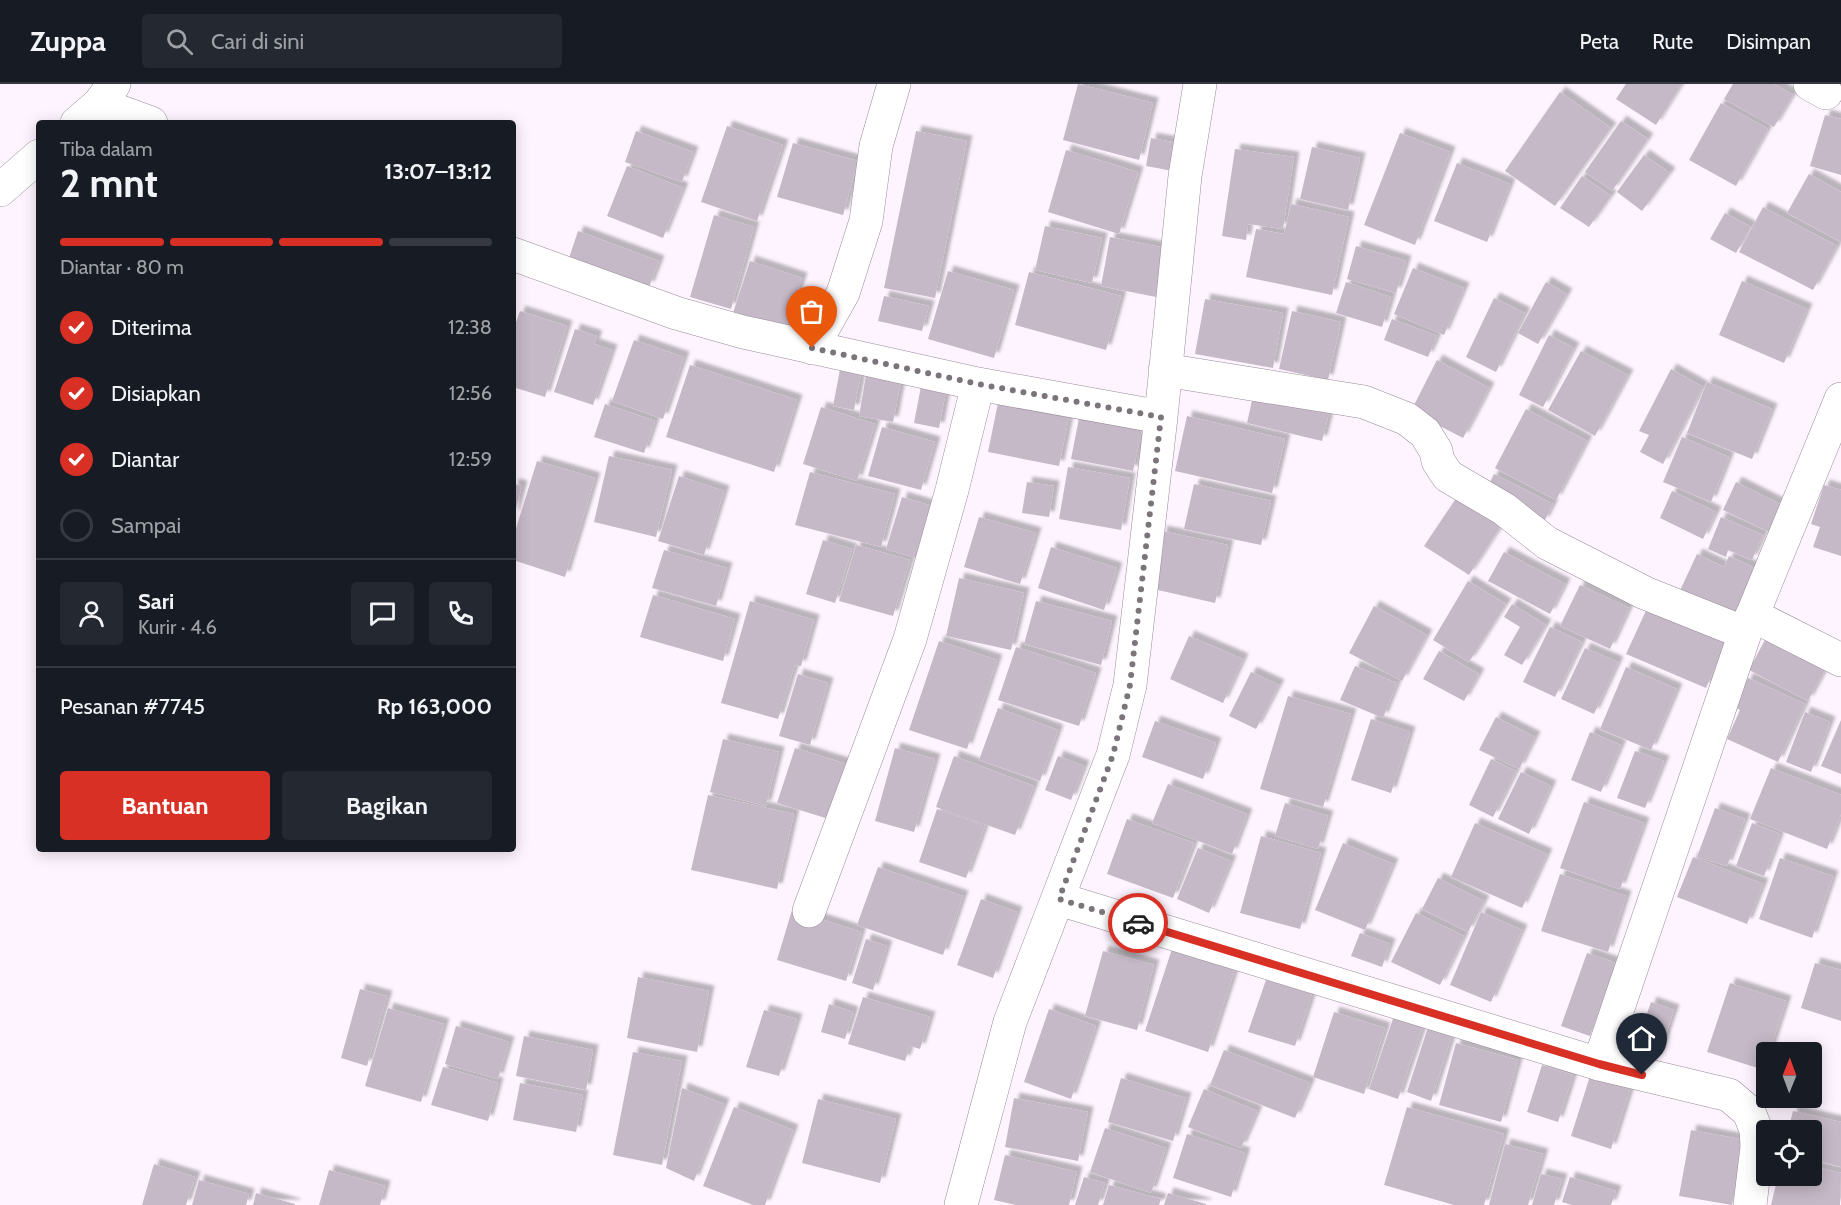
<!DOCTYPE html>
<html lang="id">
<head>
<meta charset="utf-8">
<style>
	body { margin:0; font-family:Cabin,sans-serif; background:#242831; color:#f1f3f6; height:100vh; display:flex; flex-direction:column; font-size:22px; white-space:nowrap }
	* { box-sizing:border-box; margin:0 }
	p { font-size:20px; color:#9ea1a6 }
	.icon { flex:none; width:33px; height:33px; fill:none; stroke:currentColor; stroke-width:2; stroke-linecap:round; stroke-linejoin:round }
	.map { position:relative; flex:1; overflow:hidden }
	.details { position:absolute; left:36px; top:36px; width:480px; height:732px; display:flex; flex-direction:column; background:#171b24; border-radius:6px; box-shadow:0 3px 15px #0003 }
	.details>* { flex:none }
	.needle { width:39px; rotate:1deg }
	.controls { position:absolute; left:1756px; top:958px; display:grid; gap:12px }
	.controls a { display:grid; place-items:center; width:66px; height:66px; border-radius:6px; background:#171b24; box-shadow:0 3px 15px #0003; font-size:30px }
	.pin { position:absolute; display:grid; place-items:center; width:51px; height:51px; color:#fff; margin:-62px -26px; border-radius:50% 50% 50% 0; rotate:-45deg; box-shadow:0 0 6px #0007 }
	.pin .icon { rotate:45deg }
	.courier { position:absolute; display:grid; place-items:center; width:60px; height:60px; margin:-30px; border:4px solid #d93025; border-radius:50%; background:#fff; color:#222; box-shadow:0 2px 8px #0007 }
	.overview em { font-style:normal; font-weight:800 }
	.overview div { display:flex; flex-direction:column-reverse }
	.overview { display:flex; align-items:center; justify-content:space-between; height:102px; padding:0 24px }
	h1 { font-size:39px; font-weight:800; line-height:45px }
	.bar { display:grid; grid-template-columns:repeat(4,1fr); gap:9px 6px; align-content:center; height:72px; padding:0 24px }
	.bar i { height:8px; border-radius:4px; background:#363941 }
	.bar .on { background:#d93025 }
	.bar p { grid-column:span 4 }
	.line { display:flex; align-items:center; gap:15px; padding:0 24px; border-top:2px solid #363941 }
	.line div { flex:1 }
	.round { display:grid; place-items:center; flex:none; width:63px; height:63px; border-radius:6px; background:#242831 }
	ol { padding:0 24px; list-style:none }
	li { display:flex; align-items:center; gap:18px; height:66px }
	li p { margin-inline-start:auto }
	li .icon { padding:6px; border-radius:50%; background:#d93025; color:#fff; stroke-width:4 }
	li:last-child { color:#9ea1a6 }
	li i { width:33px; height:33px; border:3px solid #363941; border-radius:50% }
	.action { display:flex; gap:12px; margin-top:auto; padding:12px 24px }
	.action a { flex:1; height:69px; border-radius:6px; background:#d93025; color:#fff; font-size:24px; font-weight:800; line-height:69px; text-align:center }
	.action a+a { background:#242831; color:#f1f3f6 }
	header { display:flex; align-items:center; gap:36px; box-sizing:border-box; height:84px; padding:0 30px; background:#171b24; border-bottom:2px solid #363941 }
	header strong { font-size:28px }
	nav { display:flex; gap:33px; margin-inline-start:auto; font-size:21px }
	.search { width:420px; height:54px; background:#242831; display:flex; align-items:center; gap:15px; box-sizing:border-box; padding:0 21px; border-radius:6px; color:#9ea1a6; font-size:22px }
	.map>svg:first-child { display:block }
</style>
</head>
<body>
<header>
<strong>Zuppa</strong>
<div class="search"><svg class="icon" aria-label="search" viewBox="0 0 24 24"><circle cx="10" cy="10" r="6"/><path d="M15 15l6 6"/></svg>Cari di sini</div>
<nav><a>Peta</a><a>Rute</a><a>Disimpan</a></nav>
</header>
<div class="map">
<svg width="1841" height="1121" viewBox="0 0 1841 1121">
	<defs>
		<filter id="shadow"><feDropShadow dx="5.5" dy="-5.5" stdDeviation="1.5" flood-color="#0004"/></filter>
	</defs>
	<rect width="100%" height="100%" fill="#fef4ff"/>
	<!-- building -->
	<path fill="#c6b9c7" filter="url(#shadow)" d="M1078,0L1153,19L1139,76L1063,56Z
		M1626,0H1680L1681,1L1656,41L1616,15Z
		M1733,0H1774L1793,11L1774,43L1724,15Z
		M1560,8L1611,44L1555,122L1505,87Z
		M1721,19L1768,45L1736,102L1689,76Z
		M1825,31L1841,35V91L1810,82Z
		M1621,37L1648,55L1612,107L1585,88Z
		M727,42L783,61L757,137L701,118Z
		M636,47L693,68L682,98L625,78Z
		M916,47L967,57L935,214L884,204Z
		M1400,49L1450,68L1415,161L1364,141Z
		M1151,54L1183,60L1178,88L1146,82Z
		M793,59L858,77L843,131L777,113Z
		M1312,63L1360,74L1348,126L1300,115Z
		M1235,65L1294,73L1283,145L1248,140L1246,156L1222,152Z
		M1066,66L1138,88L1119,150L1048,128Z
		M1644,71L1670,89L1642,127L1617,108Z
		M1457,79L1510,100L1487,158L1434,137Z
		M627,82L683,104L663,154L607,132Z
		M1809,90L1841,108V158L1787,129Z
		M1582,92L1611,112L1589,143L1560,124Z
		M1291,120L1349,133L1332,211L1246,193L1256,145L1284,150Z
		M1763,123L1837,162L1813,206L1739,168Z
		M1725,129L1751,143L1736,169L1710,155Z
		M714,131L754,143L731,225L690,213Z
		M1045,142L1102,154L1092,199L1035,186Z
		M578,147L659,177L649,203L569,174Z
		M1110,153L1165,164L1156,213L1101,202Z
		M1356,162L1406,177L1396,209L1347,195Z
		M750,177L802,194L784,249L732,232Z
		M1413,184L1464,204L1444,251L1394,230Z
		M948,187L1014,206L994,274L928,255Z
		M1029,188L1121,212L1106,266L1015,241Z
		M1742,197L1807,225L1784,279L1719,251Z
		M1346,198L1391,213L1382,243L1336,229Z
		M1546,198L1567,210L1538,260L1518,249Z
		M884,212L929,222L922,247L878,237Z
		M1494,214L1525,229L1496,288L1466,273Z
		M1205,215L1283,229L1273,284L1195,270Z
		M520,227L567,242L545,313L513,303V247Z
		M1292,227L1341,238L1328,296L1279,285Z
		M1392,235L1437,252L1428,273L1384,256Z
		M575,245L597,252L594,260L612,266L593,321L554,308Z
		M1549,251L1574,264L1543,323L1519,311Z
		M634,256L684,273L663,335L612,317Z
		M1581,267L1628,291L1595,352L1548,326Z
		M1437,276L1489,304L1463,354L1411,327Z
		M841,280L862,284L854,326L833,322Z
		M690,281L797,316L774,388L666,353Z
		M867,285L902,291L893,338L859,332Z
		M1671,285L1703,303L1663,380L1640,368L1649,351L1639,347Z
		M922,297L947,301L939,344L914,339Z
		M1707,298L1772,325L1752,375L1687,349Z
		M1255,303L1331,321L1322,357L1247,339Z
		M1000,309L1071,322L1059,382L988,368Z
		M605,320L655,337L644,369L594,353Z
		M821,323L875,340L857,397L803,380Z
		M1081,324L1144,336L1133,387L1071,375Z
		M1526,325L1587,357L1556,416L1495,384Z
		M1187,332L1285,355L1272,409L1175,387Z
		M882,343L935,358L921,406L868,392Z
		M1682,353L1729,373L1711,418L1663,398Z
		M609,372L672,386L656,453L594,438Z
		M537,377L595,394L565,493L513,476V454Z
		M1068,383L1130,394L1121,446L1059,435Z
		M810,388L895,410L881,463L795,441Z
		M1494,390L1553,420L1544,438L1485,408Z
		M679,392L724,407L704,471L658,457Z
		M1027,398L1054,402L1049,433L1022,429Z
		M1736,398L1784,422L1771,449L1723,426Z
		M513,400L522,402L514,432H513Z
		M1194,400L1271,417L1261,461L1184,445Z
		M1824,401L1841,406V472L1813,463L1820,443L1811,440Z
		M1672,407L1716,428L1703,455L1660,434Z
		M902,413L942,425L926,477L886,465Z
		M1457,413L1501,442L1469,491L1424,462Z
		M979,433L1036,449L1020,500L964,483Z
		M1721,433L1763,451L1752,476L1728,466L1726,473L1708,465Z
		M1162,447L1228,461L1215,519L1149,504Z
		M823,456L852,465L835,519L806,510Z
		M856,461L910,476L893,532L839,517Z
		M1051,463L1117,484L1104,526L1038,504Z
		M664,466L727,484L716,522L652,504Z
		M1504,468L1565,500L1550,530L1488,497Z
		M1697,470L1724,483L1729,472L1757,485L1732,538L1677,513Z
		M959,494L1024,509L1011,566L946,552Z
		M1468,497L1506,520L1469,578L1433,556Z
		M1580,501L1629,524L1610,565L1560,542Z
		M653,511L735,535L723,577L640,553Z
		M750,517L814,536L801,582L795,581L778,635L721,619Z
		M1036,517L1112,537L1101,581L1024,560Z
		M1650,518L1729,552L1706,604L1626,570Z
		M1512,520L1546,541L1522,581L1504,571L1520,543L1504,533Z
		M1374,522L1427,551L1402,597L1349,569Z
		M1550,543L1582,558L1555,613L1523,598Z
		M1189,552L1243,575L1223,619L1170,595Z
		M1767,552L1827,582L1808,617L1749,586Z
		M939,557L997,576L967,665L909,646Z
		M1016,563L1096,589L1079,642L998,616Z
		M1585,564L1618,578L1594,630L1561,615Z
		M1439,567L1479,590L1464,617L1423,595Z
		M1355,582L1397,599L1383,634L1340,616Z
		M1626,583L1677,605L1651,666L1600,645Z
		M1251,588L1279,601L1256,645L1229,632Z
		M798,590L828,599L810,661L779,652Z
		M1748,594L1805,620L1778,678L1727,655L1740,626L1734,623Z
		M1288,612L1351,630L1323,723L1260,705Z
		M998,624L1058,646L1040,697L979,676Z
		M1805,628L1830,638L1811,688L1786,678Z
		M1496,633L1535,653L1519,685L1479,666Z
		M1371,635L1410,648L1391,709L1351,696Z
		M1841,636V690L1821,682Z
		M1155,637L1216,659L1203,695L1142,673Z
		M1590,648L1621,661L1601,708L1571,696Z
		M723,655L779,668L766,722L710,708Z
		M795,664L853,682L835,737L777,719Z
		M895,664L935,675L914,748L875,737Z
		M1635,667L1664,677L1645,724L1617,714Z
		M954,672L1034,702L1015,751L936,723Z
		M1058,672L1084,682L1071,716L1045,706Z
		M1491,675L1516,687L1493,733L1469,721Z
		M1771,684L1841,711V730L1827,765L1750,735Z
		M1521,688L1551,702L1529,750L1498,735Z
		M1168,700L1247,730L1232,770L1152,739Z
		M708,711L794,730L777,805L691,786Z
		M1584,718L1644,739L1620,805L1560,784Z
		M1285,719L1328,732L1318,765L1275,752Z
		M1715,724L1745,735L1727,782L1697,773Z
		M937,725L985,742L966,794L919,778Z
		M1127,735L1194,759L1173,814L1107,790Z
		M1475,739L1547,770L1522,824L1451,793Z
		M1752,739L1780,750L1764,792L1736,782Z
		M1261,752L1321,769L1300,845L1240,829Z
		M1343,759L1393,780L1365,846L1315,826Z
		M1198,764L1231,777L1209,829L1177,815Z
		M1693,773L1763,800L1747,840L1677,813Z
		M1780,774L1833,792L1812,854L1759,835Z
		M878,783L963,812L943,871L857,841Z
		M1560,790L1626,812L1608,868L1541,847Z
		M1438,794L1484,817L1468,848L1422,825Z
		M981,815L1017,828L993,894L957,881Z
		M792,826L861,848L846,897L777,876Z
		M1481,828L1522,846L1491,918L1450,901Z
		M1416,829L1464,852L1440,901L1391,878Z
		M1360,849L1390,860L1382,883L1351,872Z
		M866,855L887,862L873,906L852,899Z
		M1173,862L1236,882L1208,968L1145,947Z
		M1103,867L1154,881L1137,946L1085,932Z
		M1587,869L1616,879L1590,952L1561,942Z
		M1815,879L1841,886V937L1801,924Z
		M638,893L709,907L697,968L627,954Z
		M1266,896L1312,910L1295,962L1248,948Z
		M1730,899L1786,917L1769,969H1767L1764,986L1707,968Z
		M360,905L387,912L367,982L341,974Z
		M863,913L930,933L920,965L910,962L905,977L848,960Z
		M1651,918L1674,926L1658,973L1635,965Z
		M829,920L853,928L845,955L821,948Z
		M388,924L444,940L421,1018L365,1002Z
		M1049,925L1096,942L1071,1015L1024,998Z
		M764,926L797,935L779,992L746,983Z
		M1396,926L1425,936L1398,1015L1369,1005Z
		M1334,928L1385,944L1364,1010L1313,993Z
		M1431,934L1455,942L1431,1017L1407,1008Z
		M456,942L509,958L498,995L445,980Z
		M524,952L593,966L586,1006L516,992Z
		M1456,959L1518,976L1501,1038L1439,1021Z
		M1224,966L1310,999L1295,1034L1210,1001Z
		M633,968L682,977L662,1081L613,1071Z
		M1542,981L1573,991L1558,1038L1527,1028Z
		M443,983L498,999L488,1037L431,1021Z
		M1590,992L1630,1005L1611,1065L1571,1052Z
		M1121,994L1186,1014L1173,1057L1108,1038Z
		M520,999L583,1011L576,1048L513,1036Z
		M682,1004L724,1020L694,1097L666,1084Z
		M1204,1005L1257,1027L1241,1064L1188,1043Z
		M1014,1014L1088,1028L1078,1077L1005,1063Z
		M818,1015L896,1035L880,1099L802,1079Z
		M734,1023L793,1046L765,1121H753L703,1102Z
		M1407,1023L1504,1050L1484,1121H1454L1384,1101Z
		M1793,1027L1841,1038V1083L1812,1075V1047H1788Z
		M1105,1044L1166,1064L1151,1109L1090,1088Z
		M1691,1046L1745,1056L1732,1121L1679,1112Z
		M1187,1050L1245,1069L1231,1113L1173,1094Z
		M1505,1060L1543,1070L1528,1121H1489Z
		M1005,1071L1077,1088L1069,1121H1016L994,1116Z
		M154,1080L195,1093L186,1121H142Z
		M1812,1082L1841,1089L1840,1121H1771L1778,1092H1812Z
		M329,1086L385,1102L380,1121H319Z
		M1541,1090L1562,1095L1554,1121H1532Z
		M1084,1093L1105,1099L1098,1121H1075Z
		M1570,1093L1616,1107L1611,1121H1572L1562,1118Z
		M199,1096L249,1110L246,1121H192Z
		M1109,1101L1161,1115L1159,1121H1103Z
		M256,1109L295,1120V1121H253Z
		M1168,1109L1206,1120V1121H1164Z"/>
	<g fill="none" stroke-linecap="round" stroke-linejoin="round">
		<!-- street casing -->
		<g stroke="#978b98" stroke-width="34">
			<path id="street" d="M1810,0L1826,9
				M99,20L151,39
				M77,39L99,20L114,0
				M0,106L39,72
				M513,170L676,229L743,248L978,300L1161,333
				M812,264L843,209L866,137L876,62L894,0
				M1165,286L1364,318L1407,335L1425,349L1436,367L1438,377L1448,392L1504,425L1547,459L1645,509L1745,549
				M1752,531L1841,576
				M1059,815L1599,980L1729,1011L1749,1028L1756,1046L1757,1063L1750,1121
				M809,827L910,555L952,406L978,300
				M1599,980L1745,549L1841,315
				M961,1121L1010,938L1113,671L1130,601L1161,333L1185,92L1200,0"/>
		</g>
		<!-- street -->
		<use href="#street" stroke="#fff" stroke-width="33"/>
	</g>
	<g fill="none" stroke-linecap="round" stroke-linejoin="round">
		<!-- done -->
		<path stroke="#7b747b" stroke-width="6" stroke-dasharray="0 10.8" d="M812,264L978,300L1161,333L1130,601L1113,671L1059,815L1138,839"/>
		<!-- route -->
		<path stroke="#d93025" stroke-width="8" d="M1138,839L1599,980L1642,991"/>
	</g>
</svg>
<div class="controls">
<a><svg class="needle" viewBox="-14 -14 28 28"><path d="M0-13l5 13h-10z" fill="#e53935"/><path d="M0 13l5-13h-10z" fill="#9ea1a6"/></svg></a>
<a><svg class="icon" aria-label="locate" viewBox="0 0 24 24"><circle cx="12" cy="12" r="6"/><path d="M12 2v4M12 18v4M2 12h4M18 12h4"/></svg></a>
</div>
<div class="pin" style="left:812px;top:264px;background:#ea580c"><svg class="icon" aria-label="bag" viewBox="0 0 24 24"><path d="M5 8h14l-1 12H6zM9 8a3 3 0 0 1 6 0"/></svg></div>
<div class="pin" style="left:1642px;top:991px;background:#1f2937"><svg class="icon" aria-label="home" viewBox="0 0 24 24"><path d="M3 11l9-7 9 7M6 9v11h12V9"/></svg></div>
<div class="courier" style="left:1138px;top:839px"><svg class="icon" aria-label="car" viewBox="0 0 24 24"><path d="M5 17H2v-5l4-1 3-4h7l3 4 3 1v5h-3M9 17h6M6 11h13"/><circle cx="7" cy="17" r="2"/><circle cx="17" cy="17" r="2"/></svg></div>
<section class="details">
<div class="overview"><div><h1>2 mnt</h1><p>Tiba dalam</p></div><em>13:07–13:12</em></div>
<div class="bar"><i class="on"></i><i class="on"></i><i class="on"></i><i></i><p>Diantar · 80 m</p></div>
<ol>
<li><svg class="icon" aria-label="check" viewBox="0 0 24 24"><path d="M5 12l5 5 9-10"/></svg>Diterima<p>12:38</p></li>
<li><svg class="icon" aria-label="check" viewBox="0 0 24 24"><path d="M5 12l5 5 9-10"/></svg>Disiapkan<p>12:56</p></li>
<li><svg class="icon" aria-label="check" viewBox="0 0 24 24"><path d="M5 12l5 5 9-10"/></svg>Diantar<p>12:59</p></li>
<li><i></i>Sampai</li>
</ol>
<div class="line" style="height:108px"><a class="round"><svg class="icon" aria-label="person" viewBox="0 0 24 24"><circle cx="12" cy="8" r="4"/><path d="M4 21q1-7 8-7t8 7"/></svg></a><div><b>Sari</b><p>Kurir · 4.6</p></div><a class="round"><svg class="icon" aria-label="chat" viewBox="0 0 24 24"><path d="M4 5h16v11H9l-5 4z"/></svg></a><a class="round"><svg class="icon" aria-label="phone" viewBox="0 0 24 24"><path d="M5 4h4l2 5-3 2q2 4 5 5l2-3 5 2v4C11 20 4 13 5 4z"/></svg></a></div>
<div class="line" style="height:78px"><div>Pesanan #7745</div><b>Rp 163,000</b></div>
<div class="action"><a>Bantuan</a><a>Bagikan</a></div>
</section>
</div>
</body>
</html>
